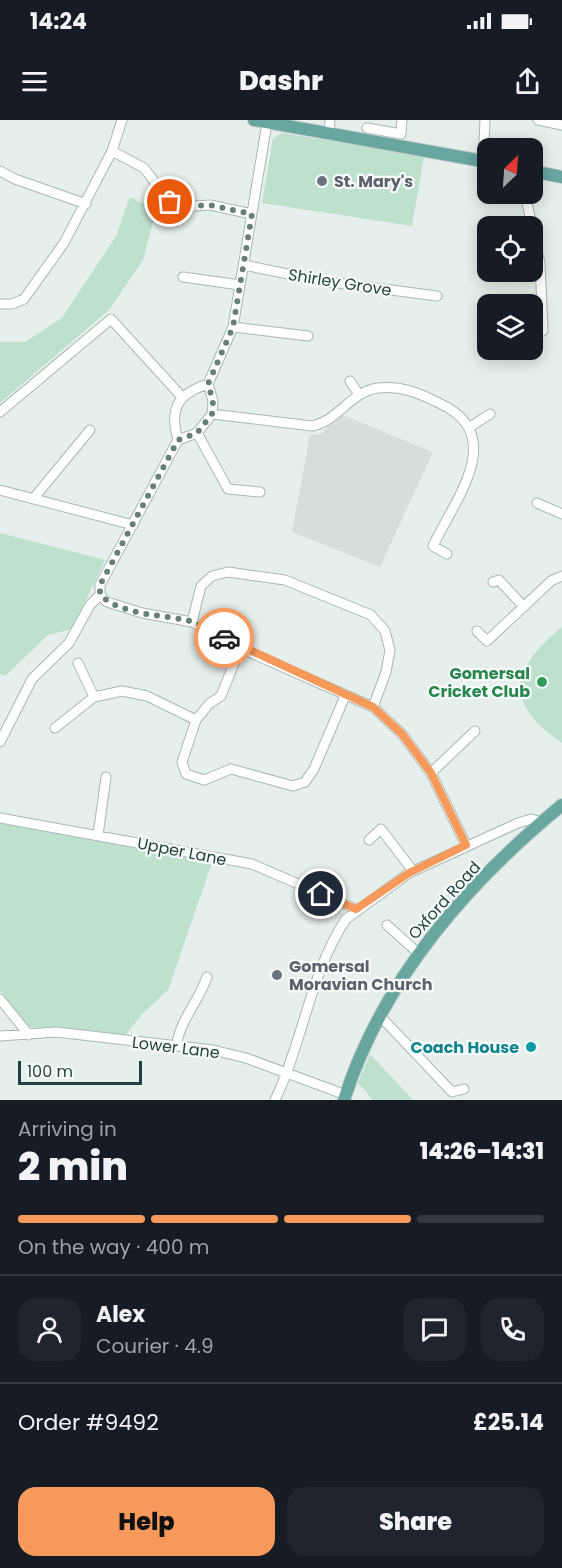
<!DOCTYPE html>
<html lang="en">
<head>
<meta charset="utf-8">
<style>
	body { margin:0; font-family:Poppins,sans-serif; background:#20242c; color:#f1f3f6; height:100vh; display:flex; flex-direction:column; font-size:22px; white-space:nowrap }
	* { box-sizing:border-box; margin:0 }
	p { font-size:20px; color:#9ea1a6 }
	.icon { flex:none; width:33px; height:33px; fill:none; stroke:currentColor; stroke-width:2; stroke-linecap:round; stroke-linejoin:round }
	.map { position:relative; height:980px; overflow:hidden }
	.sheet { display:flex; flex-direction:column; background:#171b24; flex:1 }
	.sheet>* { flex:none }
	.needle { width:39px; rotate:25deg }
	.fabs { position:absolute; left:477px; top:18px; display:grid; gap:12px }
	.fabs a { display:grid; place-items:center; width:66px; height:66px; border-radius:12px; background:#171b24; box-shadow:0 3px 15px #0003; font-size:30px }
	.scale { position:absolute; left:18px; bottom:15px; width:124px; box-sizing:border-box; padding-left:6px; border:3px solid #23423f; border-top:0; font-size:16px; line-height:21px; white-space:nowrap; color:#23423f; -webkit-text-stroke:4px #f7fbf9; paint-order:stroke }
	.pin { position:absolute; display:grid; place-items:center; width:51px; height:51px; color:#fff; margin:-26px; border:3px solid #fff; border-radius:50%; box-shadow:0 2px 6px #0007 }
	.courier { position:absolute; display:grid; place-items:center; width:60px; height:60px; margin:-30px; border:4px solid #f7995b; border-radius:50%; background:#fff; color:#222; box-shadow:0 2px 8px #0007 }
	.headline em { font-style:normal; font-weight:800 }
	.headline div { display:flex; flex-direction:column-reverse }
	.headline { display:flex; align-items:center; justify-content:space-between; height:102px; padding:0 18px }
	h1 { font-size:39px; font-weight:800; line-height:45px }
	.bar { display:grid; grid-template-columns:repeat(4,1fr); gap:9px 6px; align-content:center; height:72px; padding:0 18px }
	.bar i { height:8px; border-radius:4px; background:#363941 }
	.bar .on { background:#f7995b }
	.bar p { grid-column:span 4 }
	.line { display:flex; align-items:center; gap:15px; padding:0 18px; border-top:2px solid #363941 }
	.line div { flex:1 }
	.round { display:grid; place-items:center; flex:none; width:63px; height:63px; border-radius:18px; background:#20242c }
	.button { display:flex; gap:12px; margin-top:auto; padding:12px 18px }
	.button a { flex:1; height:69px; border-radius:18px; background:#f7995b; color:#111; font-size:24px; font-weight:800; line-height:69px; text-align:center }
	.button a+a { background:#20242c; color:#f1f3f6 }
	.status { display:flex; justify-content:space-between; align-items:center; height:42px; padding:0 30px; background:#171b24; direction:ltr }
	.status svg { height:16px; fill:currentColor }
	header { display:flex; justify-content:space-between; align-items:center; height:78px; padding:0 18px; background:#171b24; font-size:27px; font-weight:800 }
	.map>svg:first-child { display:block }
</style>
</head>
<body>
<div class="status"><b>14:24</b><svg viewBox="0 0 49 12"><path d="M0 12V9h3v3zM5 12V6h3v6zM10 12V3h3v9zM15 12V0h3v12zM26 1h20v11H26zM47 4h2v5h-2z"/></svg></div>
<header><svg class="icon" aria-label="menu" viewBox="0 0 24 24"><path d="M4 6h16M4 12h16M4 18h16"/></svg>Dashr<svg class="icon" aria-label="share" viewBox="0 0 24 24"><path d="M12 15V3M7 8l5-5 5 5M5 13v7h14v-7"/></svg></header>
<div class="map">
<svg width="562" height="980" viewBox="0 0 562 980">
	<rect width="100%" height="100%" fill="#e6efec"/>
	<!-- built -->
	<path fill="#d4dfdc" d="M340,294L433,332L380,447L292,412L310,315L321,314Z"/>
	<!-- green -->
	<path fill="#bee1cd" d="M282,13L424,36L412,106L262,83L273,18Z
		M130,77L156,90L143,140L109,190L0,283V222H25L62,198L116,116Z
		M0,413L105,440L72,509L48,515L5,556L0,554Z
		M562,507V623C504,584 510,549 562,507Z
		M0,701L91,716L212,743L168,870L142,894L124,917L75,910L27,907L0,870Z
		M370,934L413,980H373L358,963Z"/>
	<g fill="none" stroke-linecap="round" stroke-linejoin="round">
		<!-- minor casing -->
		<g stroke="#a8b8b5" stroke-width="11">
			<path id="minor" d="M538,0L562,5
				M367,8L401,14L402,0
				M329,15L330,0
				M112,31L144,48L170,82L179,87L210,85L252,94
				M483,41L485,0
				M0,51L15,59L86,84
				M525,74L532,106
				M532,110L540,143L543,211
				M244,145L322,161L437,176
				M183,157L240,165
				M0,184H12L24,179L64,123L112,31L122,0
				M233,207L308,216
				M350,261L358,273
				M0,292L111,199L182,277
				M212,294L312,306C338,301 350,272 378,268C400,265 419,273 439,283C509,315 455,379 433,426L447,434
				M470,307L490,294
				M197,313L228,369L260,372
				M178,320C169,289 177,274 208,264
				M0,370L133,405
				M33,379L90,310
				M537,383L562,394
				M493,462L499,460L524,487
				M100,475L107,482L142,493L192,502L240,528L373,587L402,614L431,653L466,725
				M192,502L201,466L212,456L228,452L285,460L371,495L385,511L390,530L386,552L373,587
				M477,511L487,521L551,461L562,456
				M240,528L221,576L209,584L196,600L182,642L186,654L204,660L231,649L293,666L305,662L314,649L345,576
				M78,543L94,577L122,571L147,576L196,600
				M55,608L94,577
				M0,622L32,559L69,523L90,485L100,475V465L178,320L197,313L212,294L213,281L208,264L233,207L267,3
				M431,653L475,611
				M0,698L252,744L356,789
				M98,715L106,657
				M369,720L381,709L413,751
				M387,805L418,833
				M0,879L29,915
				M380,896L452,972L464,969
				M0,916L56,912L213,930L246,938L346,975
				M177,924C180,900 199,881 207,857
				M275,980C303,922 310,853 346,799L409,753L518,703L531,699L541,702"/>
		</g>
		<!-- major casing -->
		<g stroke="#c1cac9" stroke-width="14">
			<path id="major" d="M254,0L488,42
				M532,51L562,57
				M344,980C382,860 467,763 562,685"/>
		</g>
		<!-- minor -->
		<use href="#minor" stroke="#fff" stroke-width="9"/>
		<!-- major -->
		<use href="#major" stroke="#68a6a0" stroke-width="12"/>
	</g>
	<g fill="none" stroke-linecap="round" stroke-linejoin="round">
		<!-- done -->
		<path stroke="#677f7c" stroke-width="6" stroke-dasharray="0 10.8" d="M170,82L179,87L210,85L252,94L233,207L208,264L213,281L212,294L197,313L178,320L100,465V475C124,496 160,494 190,501C202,504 214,512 224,518"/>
		<!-- route -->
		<path stroke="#f7995b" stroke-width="8" d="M224,518L373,587L402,614L431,653L466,725L409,753L356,789L321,774"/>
	</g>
	<!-- markers -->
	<g fill="#6b7280" stroke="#f7fbf9" stroke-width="2">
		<circle cx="322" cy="61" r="6"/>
		<circle cx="277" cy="855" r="6"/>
	</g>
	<circle fill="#2e9e5b" stroke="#f7fbf9" stroke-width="2" cx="542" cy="562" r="6"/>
	<circle fill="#0f9aa8" stroke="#f7fbf9" stroke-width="2" cx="531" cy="927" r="6"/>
	<g text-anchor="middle" stroke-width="4.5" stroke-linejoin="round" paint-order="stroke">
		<!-- worship labels -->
		<g font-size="16" font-weight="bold" fill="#5b616d" stroke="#f7fbf9" text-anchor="start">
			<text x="334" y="67">St. Mary's</text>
			<text x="289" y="852">Gomersal<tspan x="289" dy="18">Moravian Church</tspan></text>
		</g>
		<!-- street labels -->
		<g font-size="16" fill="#23423f" stroke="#f7fbf9">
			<text transform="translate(340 162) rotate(9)" y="6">Shirley Grove</text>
			<text transform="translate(182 731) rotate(11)" y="6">Upper Lane</text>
			<text transform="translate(444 780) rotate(-48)" y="6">Oxford Road</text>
			<text transform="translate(176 927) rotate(7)" y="6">Lower Lane</text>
		</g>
		<!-- leisure labels -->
		<g font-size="16" font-weight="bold" fill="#27864d" stroke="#f7fbf9" text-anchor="end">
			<text x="530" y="559">Gomersal<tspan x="530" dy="18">Cricket Club</tspan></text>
		</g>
		<!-- culture labels -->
		<g font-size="16" font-weight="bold" fill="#0d838f" stroke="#f7fbf9" text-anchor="end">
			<text x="519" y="933">Coach House</text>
		</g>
	</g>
</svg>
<div class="fabs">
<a><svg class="needle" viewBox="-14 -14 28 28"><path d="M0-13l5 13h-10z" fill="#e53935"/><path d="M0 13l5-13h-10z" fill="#9ea1a6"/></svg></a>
<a><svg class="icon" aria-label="locate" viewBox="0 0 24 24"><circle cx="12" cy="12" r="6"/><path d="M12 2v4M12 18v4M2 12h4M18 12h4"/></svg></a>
<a><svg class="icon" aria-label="layers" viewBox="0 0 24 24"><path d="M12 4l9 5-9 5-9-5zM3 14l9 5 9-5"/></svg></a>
</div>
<div class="scale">100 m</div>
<div class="pin" style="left:170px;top:82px;background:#ea580c"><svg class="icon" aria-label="bag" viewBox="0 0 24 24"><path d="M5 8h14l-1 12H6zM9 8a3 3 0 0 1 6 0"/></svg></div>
<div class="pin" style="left:321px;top:774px;background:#1f2937"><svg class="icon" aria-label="home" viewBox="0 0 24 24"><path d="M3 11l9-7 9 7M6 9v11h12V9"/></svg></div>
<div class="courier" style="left:224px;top:518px"><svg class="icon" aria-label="car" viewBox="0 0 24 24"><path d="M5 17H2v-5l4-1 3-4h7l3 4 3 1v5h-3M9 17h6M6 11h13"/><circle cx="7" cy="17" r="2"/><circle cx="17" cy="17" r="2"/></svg></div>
</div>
<section class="sheet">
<div class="headline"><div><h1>2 min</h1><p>Arriving in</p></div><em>14:26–14:31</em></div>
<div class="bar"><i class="on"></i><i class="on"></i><i class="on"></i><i></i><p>On the way · 400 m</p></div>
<div class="line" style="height:108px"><a class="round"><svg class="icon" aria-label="person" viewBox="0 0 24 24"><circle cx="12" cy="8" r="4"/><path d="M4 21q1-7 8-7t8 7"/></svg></a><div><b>Alex</b><p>Courier · 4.9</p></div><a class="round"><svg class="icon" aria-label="chat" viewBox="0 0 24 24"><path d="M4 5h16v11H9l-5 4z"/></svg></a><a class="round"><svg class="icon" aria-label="phone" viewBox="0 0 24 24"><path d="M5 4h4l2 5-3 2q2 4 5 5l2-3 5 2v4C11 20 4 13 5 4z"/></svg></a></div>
<div class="line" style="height:78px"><div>Order #9492</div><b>£25.14</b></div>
<div class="button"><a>Help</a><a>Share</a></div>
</section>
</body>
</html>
